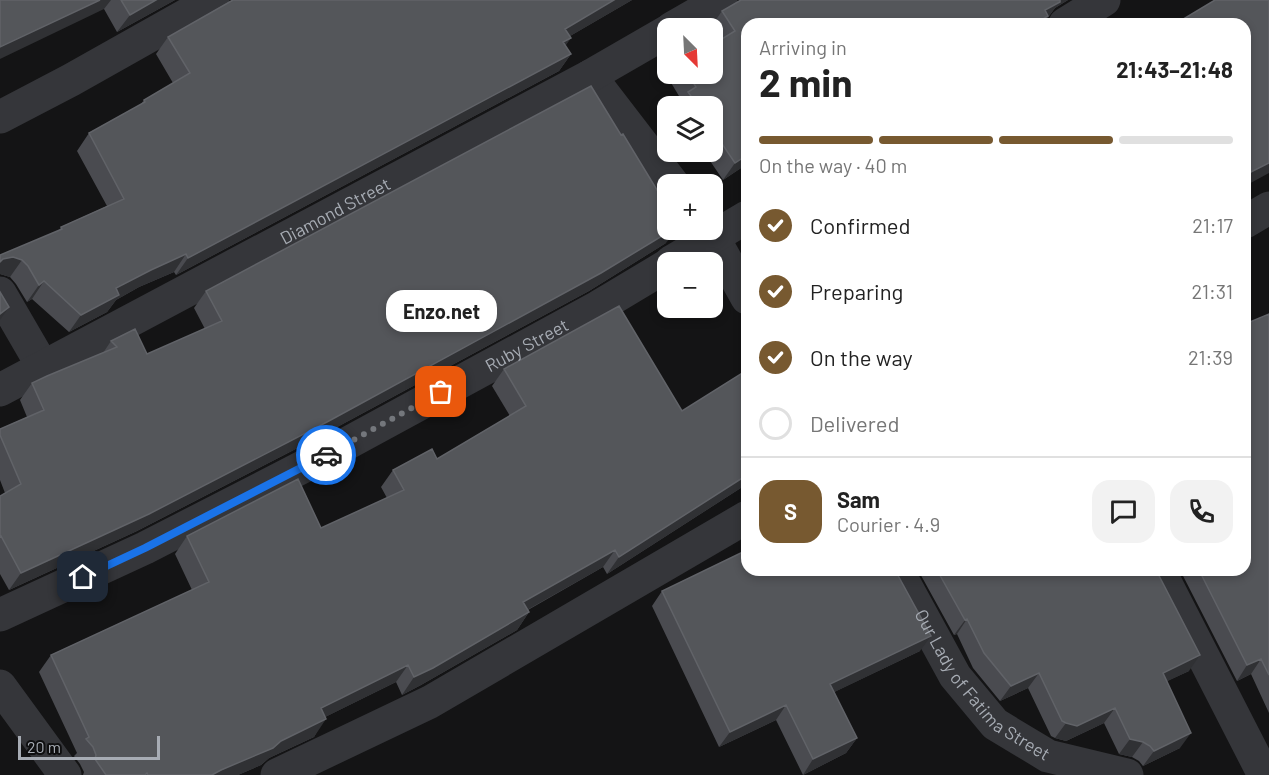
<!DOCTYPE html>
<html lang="en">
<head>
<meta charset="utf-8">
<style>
	body { margin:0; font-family:Barlow,sans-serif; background:#f2f2f2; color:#222; height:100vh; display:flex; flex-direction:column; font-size:22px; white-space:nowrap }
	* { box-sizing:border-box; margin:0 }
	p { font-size:20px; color:#767676 }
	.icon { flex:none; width:33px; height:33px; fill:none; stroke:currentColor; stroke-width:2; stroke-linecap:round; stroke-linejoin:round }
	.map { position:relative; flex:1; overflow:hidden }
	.side { position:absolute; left:741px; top:18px; width:510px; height:558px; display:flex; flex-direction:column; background:#fff; border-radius:18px; box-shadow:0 3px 9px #0003 }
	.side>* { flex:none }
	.needle { width:39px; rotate:156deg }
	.buttons { position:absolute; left:657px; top:18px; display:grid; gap:12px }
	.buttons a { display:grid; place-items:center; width:66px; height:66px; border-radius:12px; background:#fff; box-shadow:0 3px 9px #0003; font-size:30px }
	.scale { position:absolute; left:18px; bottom:15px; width:142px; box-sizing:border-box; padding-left:6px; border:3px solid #a7acb4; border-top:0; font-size:16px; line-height:21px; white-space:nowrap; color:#a7acb4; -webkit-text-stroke:4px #0f0f10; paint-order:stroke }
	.pin { position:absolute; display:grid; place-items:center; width:51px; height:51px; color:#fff; margin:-26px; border-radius:12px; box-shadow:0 3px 9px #0006 }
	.courier { position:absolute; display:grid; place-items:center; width:60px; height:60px; margin:-30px; border:4px solid #1a73e8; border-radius:50%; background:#fff; color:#222; box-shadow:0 2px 8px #0007 }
	.bubble { position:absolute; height:42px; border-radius:18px; background:#fff; box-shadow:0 3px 9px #0003; font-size:20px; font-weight:700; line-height:42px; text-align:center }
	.overview em { font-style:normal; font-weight:700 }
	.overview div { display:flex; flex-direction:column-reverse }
	.overview { display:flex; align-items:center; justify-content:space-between; height:102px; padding:0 18px }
	h1 { font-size:39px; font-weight:700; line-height:45px }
	.bar { display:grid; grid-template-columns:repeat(4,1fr); gap:9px 6px; align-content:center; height:72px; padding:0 18px }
	.bar i { height:8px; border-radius:4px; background:#e0e0e0 }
	.bar .current { background:#775930 }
	.bar p { grid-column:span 4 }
	.line { display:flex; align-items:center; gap:15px; padding:0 18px; border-top:2px solid #e0e0e0 }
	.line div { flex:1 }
	.round { display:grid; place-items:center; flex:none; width:63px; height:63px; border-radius:18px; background:#f2f2f2 }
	ol { padding:0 18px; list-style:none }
	li { display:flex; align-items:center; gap:18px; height:66px }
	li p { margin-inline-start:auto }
	li .icon { padding:6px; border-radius:50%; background:#775930; color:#fff; stroke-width:4 }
	li:last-child { color:#767676 }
	li i { width:33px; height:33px; border:3px solid #e0e0e0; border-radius:50% }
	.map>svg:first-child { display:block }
</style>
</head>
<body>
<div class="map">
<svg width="1269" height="775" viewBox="0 0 1269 775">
	<rect width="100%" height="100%" fill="#141415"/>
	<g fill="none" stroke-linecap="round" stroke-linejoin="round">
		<!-- minor -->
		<g stroke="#35363a" stroke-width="33">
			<path d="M1065,24L1104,0"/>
			<path d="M672,28L721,0"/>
			<path d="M590,76L673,184"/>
			<path d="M0,117L71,80L213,0"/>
			<path d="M1245,222L1269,208"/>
			<path d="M707,230L713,237L747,298"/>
			<path d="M671,262L747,217"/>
			<path d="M0,293L43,367"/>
			<path id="s1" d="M0,390L590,76L668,31"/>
			<path id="s2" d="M897,570L955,676L995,724L1048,756L1127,775"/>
			<path d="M1159,570L1264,775"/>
			<path id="s3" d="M0,615L145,548L324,456L598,307L668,265"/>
			<path d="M0,686L65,775"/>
			<path d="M277,775L430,702L747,517"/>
		</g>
	</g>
	<!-- wall -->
	<path fill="#4a4b50" d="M0,0H175L117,32L104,9Z
		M232,0H632L570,36L565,46L571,54L559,71L176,275L174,272L139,287L116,300L107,312L69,332L32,299L27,302L16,284L10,277L0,274L59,231L61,227L107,206L77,151L89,133L141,104L144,100L173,83L156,54L168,37Z
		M740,0H1068L1055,8L1043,24H747V164L723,180L704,152H712V106H678L682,101L670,81L675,74H712L718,41L712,32V28H710L722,11Z
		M666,243L589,291L315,439L137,531L9,590L0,574V496L5,493L0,480V429L27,417L20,400L32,383L103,353L111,341L147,354L205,329L194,308L206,291Z
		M1269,314V713L1251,674L1237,681L1180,570H1245Z
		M504,369L682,411L747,370V484L607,574L603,567L528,610L529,612L517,630L421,685L402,695L396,682L325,717L314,737L269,758L261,765L238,775H83L84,772L80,764L74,756L77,753L39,672L51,655L192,590L175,554L187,536L321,528L387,498L381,487L393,470L437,459L510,416L492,386Z
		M918,570H1156L1189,671L1167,681L1180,748L1143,766L1139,761L1132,757L1119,754L1104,723L1066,741L1055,738L1051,736L1028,688L1000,701L973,668L957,634L954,635Z
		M662,591L920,651L834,692L857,738L846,753L803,775L776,720L719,747L652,606Z"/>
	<!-- shaded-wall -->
	<path fill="#303134" d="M100,0H111L104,9L0,59V47Z
		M156,0H175L117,32L130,15Z
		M614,0H632L553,46L565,29Z
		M1059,0H1068L1055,8L1043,24H1035L1045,10Z
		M571,38L559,55L563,42Z
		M571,54L559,71L176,275L188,258Z
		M747,155V164L723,180L735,163Z
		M1269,163V173L1245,186V175Z
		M672,230H676L666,243L589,291L315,439L137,531L9,590L21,573Z
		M186,254L174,272L139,287L116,300L107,312L69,332L81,315L116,288L151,270Z
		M13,257L22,260L10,277L0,274V262L3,259Z
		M44,281L32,299L27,302L39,285Z
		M9,307L0,320V314Z
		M747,475V484L607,574L619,557Z
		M615,550L603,567L511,619L523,602Z
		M529,612L517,630L421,685L402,695L414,677Z
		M967,619L957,634L954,635L965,620Z
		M931,636L920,651L820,699L830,684Z
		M1200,655L1189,671L1153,688L1163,673Z
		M1261,659L1251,674L1237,681L1247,665Z
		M408,665L396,682L309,725L321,708Z
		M1039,673L1028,688L1000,701L1011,686Z
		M786,705L776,720L719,747L730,732Z
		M1115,708L1104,723L1066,741L1055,738L1066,723Z
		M326,719L314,737L269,758L261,765L238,775H212Z
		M1191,733L1180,748L1143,766L1154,751Z
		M857,738L846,753L803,775L813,759Z
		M1130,739L1143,742L1132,757L1119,754Z"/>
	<!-- building -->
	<path fill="#54565a" stroke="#616368" stroke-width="1.5" d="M0,0H100L0,47Z
		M121,0H156L130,15Z
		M233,0H614L565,29L571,38L563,42L571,54L188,258L186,254L151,270L116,288L119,295L81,315L44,281L39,285L28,266L22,260L13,257L3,259L0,262V255L62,229L61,227L124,199L89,133L145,102L144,100L190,73L168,37Z
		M741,0H1060V2L1045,10L1048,16L1035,24H747V155L735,163L712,129V106H698L688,92L696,87L688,74H712V45L735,31L722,11Z
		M1215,0H1269V163L1245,175V24H1175Z
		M591,86L621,135L623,134L668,208V230H672L601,273L327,422L149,514L21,573L1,536L0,537V496L21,484L0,435V429L44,410L32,383L47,376L117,347L111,341L135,329L147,354L222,321L206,291Z
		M0,292L9,307L0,314Z
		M619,306L682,411L747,370V475L619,557L615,550L523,602L529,612L433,668L414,677L408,665L321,708L326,719L281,741L273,748L221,770L212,775H148L147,773L145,775H106L95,759L96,755L93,747L86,739L89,737L51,655L209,582L187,536L298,479L321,528L404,490L393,470L432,449L437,459L526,406L504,369Z
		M1269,314V675L1261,659L1247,665L1199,570H1245V324Z
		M747,550V570H895L931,636L830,684L857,738L813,759L786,705L730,732L662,591Z
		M937,570H1156L1200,655L1163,673L1191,733L1154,751L1150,746L1143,742L1130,739L1115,708L1077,726L1066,723L1062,721L1039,673L1011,686L984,653L967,619L965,620Z"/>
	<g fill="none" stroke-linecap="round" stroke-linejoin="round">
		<!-- done -->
		<path stroke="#74777c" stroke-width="6" stroke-dasharray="0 10.8" d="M326,455L441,392"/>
		<!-- route -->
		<path stroke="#1a73e8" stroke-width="8" d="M83,577L145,548L326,455"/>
	</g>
	<g text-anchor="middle" stroke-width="4.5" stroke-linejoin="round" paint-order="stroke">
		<!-- street labels -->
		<g font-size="18" fill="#a7acb4" stroke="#0f0f10">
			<text dy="6" stroke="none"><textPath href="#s1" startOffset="380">Diamond Street</textPath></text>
			<text dy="6" stroke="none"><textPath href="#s3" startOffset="592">Ruby Street</textPath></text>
			<text dy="6" stroke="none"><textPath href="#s2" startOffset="146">Our Lady of Fatima Street</textPath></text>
		</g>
	</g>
</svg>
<div class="buttons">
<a><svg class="needle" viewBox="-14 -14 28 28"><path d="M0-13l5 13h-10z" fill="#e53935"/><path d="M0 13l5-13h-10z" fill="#767676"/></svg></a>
<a><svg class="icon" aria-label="layers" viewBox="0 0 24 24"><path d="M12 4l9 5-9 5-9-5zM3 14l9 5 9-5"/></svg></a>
<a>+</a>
<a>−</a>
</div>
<div class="scale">20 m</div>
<div class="pin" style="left:441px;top:392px;background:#ea580c"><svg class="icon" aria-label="bag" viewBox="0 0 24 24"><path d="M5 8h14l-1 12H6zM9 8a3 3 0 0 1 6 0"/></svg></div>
<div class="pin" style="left:83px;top:577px;background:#1f2937"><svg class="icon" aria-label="home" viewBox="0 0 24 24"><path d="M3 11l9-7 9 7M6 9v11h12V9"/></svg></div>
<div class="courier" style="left:326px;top:455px"><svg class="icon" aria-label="car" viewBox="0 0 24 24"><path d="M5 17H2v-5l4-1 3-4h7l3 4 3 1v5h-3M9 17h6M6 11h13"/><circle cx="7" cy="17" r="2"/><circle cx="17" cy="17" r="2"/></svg></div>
<div class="bubble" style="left:386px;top:290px;width:111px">Enzo.net</div>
<section class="side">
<div class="overview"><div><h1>2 min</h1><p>Arriving in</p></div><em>21:43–21:48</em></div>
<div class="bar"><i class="current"></i><i class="current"></i><i class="current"></i><i></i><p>On the way · 40 m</p></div>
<ol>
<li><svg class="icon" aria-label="check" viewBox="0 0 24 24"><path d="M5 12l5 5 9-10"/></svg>Confirmed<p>21:17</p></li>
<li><svg class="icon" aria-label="check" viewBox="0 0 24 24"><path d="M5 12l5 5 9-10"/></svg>Preparing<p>21:31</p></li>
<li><svg class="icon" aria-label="check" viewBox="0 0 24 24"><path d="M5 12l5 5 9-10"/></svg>On the way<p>21:39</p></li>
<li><i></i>Delivered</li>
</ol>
<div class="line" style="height:108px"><b class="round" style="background:#775930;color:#fff">S</b><div><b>Sam</b><p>Courier · 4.9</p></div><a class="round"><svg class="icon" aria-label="chat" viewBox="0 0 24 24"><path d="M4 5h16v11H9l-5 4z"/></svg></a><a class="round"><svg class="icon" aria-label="phone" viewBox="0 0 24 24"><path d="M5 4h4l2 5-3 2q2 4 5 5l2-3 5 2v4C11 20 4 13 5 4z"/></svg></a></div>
</section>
</div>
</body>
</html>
